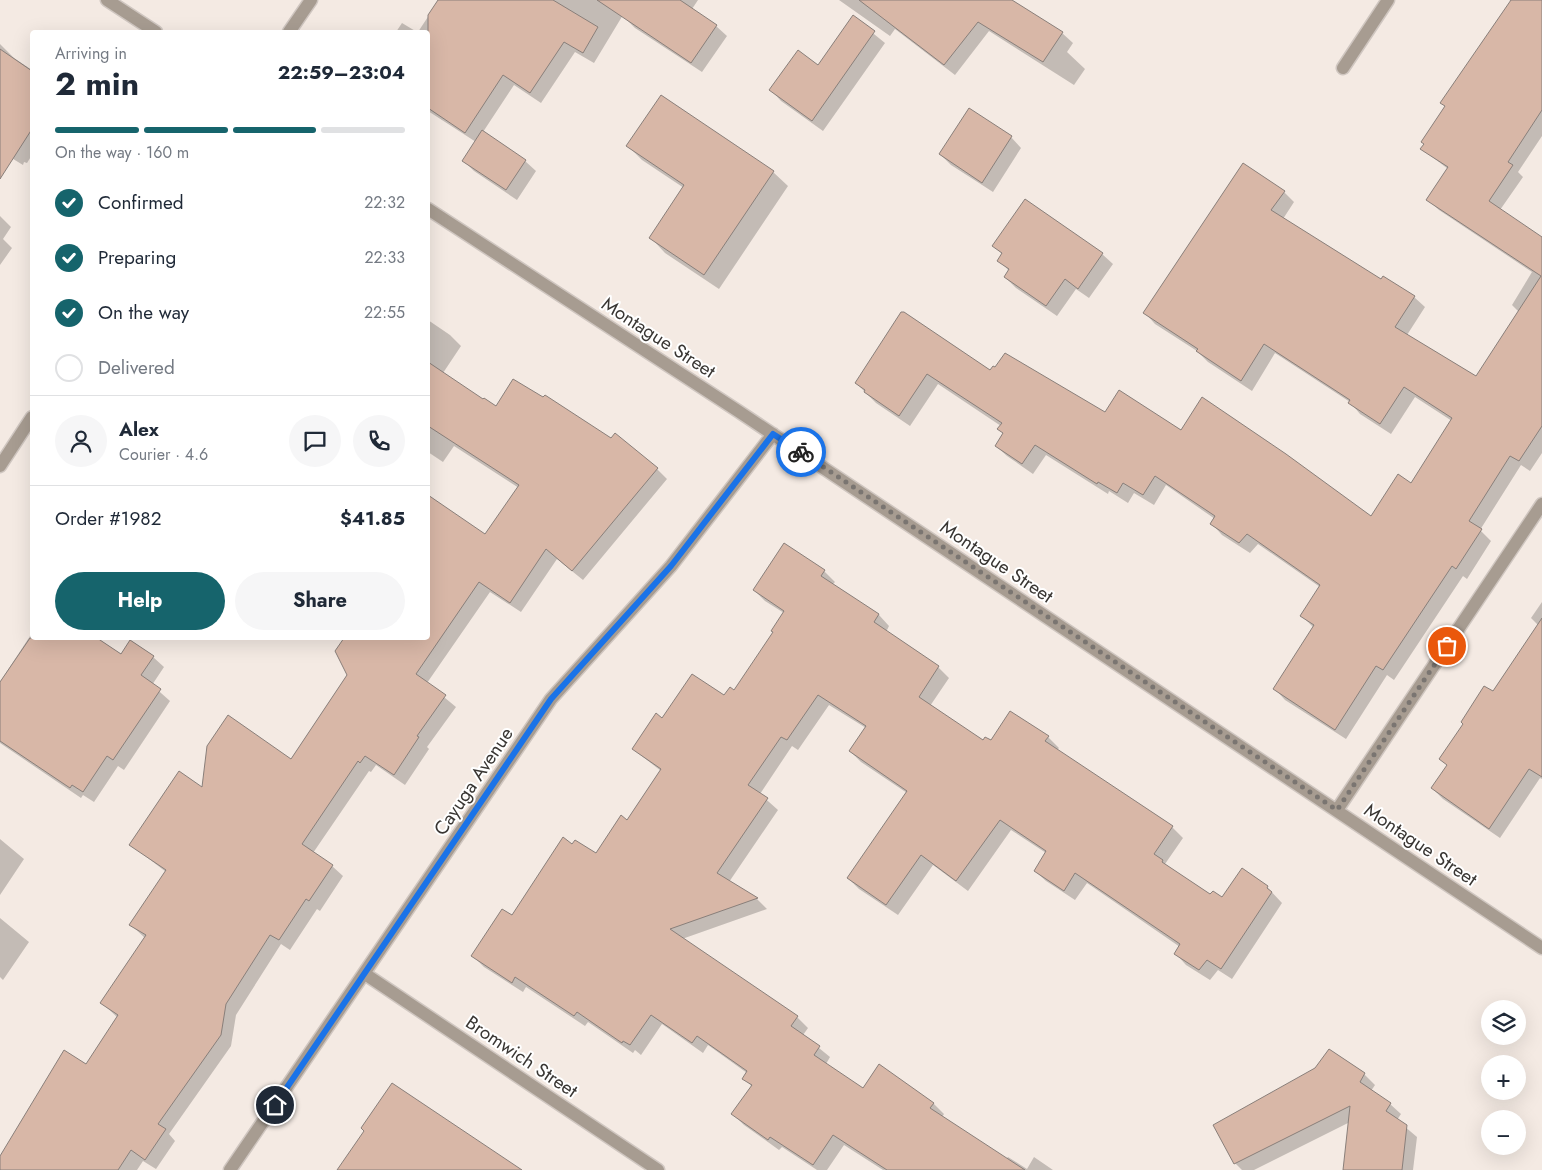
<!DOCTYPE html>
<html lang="en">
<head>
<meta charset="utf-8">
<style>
	body { margin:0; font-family:Jost,sans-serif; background:#f6f6f7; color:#1f2937; height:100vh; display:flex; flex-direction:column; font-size:19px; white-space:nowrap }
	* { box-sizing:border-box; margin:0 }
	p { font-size:16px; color:#747a83 }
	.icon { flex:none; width:28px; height:28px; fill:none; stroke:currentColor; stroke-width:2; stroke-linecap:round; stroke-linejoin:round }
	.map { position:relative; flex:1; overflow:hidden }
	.details { position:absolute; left:30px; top:30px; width:400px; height:610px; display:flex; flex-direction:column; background:#fff; border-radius:5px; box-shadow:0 5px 20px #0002 }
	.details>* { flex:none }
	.buttons { position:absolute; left:1481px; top:1000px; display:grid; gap:10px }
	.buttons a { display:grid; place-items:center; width:45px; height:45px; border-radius:50%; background:#fff; box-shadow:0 5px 20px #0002; font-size:25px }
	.pin { position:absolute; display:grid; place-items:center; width:42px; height:42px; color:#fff; margin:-21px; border:2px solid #fff; border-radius:50%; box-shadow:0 1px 5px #0007 }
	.courier { position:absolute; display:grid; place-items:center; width:50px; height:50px; margin:-25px; border:4px solid #1a73e8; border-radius:50%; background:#fff; color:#222; box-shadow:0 1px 6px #0007 }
	.head em { font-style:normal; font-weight:700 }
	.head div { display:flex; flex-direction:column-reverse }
	.head { display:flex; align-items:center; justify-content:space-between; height:85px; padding:0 25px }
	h1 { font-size:32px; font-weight:700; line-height:38px }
	.bar { display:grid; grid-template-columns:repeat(4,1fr); gap:8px 5px; align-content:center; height:60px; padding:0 25px }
	.bar i { height:6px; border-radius:4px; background:#e0e1e3 }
	.bar .on { background:#16646c }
	.bar p { grid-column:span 4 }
	.line { display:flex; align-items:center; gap:12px; padding:0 25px; border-top:1px solid #e0e1e3 }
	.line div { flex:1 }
	.round { display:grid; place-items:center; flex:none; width:52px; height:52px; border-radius:26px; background:#f6f6f7 }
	ol { padding:0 25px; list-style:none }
	li { display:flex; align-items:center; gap:15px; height:55px }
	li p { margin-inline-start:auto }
	li .icon { padding:5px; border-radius:50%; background:#16646c; color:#fff; stroke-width:4 }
	li:last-child { color:#747a83 }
	li i { width:28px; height:28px; border:2px solid #e0e1e3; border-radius:50% }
	.primary-button { display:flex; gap:10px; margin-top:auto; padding:10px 25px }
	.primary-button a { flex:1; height:58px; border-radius:30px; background:#16646c; color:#fff; font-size:20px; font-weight:700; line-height:58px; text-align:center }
	.primary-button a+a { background:#f6f6f7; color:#1f2937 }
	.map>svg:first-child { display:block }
</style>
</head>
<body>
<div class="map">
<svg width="1542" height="1170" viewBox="0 0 1542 1170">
	<rect width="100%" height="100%" fill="#f4eae3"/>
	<!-- shadow -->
	<path fill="#0003" d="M439,0H624L629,5L594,63L575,52L541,103L514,85L483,132L525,161L536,171L517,200L474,171L464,161L476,142L428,111V32H418Z
		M636,0H698L692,9L716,26L727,36L702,72L635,28L625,18Z
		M839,0H999L1062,33L1073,43L1067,52L1085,69L1074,85L989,31L955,75L895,29L890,36Z
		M1509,0H1542V136L1518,172L1523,177L1500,210L1542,238V453L1530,471L1521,465L1480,530L1491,541L1467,579L1463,576L1394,680L1387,675L1346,739L1285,700L1275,689L1314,628L1302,616L1320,587L1258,544L1250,553L1222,535L1212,524L1215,519L1166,485L1154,505L1134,493L1128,503L1109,491L1108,494L1046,455L1033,474L1007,456L996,446L1004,434L999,429L1001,426L938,384L910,426L876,403L856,383L902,314L991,371L1105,414L1182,431L1371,518L1411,485L1452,421L1415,397L1391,434L1360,414L1350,402L1275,353L1252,391L1208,362L1197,351L1155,324L1145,313L1284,192L1294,202L1283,219L1381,281L1414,297L1425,307L1407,335L1477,377L1519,312L1512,305L1532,272L1439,210L1428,200L1448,169L1422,149L1511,1Z
		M853,17L885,43L823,131L781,101L771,90L818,66Z
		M402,23L417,32H396Z
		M0,44L14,58L32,70V155L27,163L24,162L23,165L0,151Z
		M1011,137L1021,148L993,192L951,165L940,154Z
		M628,146L773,172L788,186L719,289L665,253L651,238L684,188L642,160Z
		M0,216L11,227L3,239L12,248L0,265Z
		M994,246L1102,254L1113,264L1089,298L1076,289L1057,316L1016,288L1005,277L1009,271L999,260L1003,255Z
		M428,320L450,335L461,346L443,373L483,401L657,469L667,479L583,580L557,559L521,612L490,592L427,683L456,707L427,747L429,749L405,785L376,765L371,772L369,771L313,853L332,866L343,876L320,911L317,909L290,950L281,944L236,1015L231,1046L169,1134L175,1141L156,1169L143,1161L137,1170H0V1158L65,1051L86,1066L118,1018L102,1003L145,938L131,925L166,872L130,844L203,789L292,760L349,675L337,651L345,638H428V540L431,535L428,531V513L436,502L485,535L519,488L454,446L443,462L428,452Z
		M824,571L835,582L832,585L879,615L889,626L886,632L938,667L949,678L930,706L983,742L1048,737L1059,748L1057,750L1172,827L1183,838L1165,864L1171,870L1210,896L1222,899L1267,887L1282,903L1232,979L1218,970L1210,980L1186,965L1176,954L1180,947L1087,883L1075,900L1046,881L1035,871L1046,853L1011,830L968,891L933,865L898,915L859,889L848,878L907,793L861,762L850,751L866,728L829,705L798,750L792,746L760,794L778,810L729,882L757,899L767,909L682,939L797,1017L808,1028L803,1035L830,1057L826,1064L863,1090L933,1103L944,1114L942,1117L1006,1159L1008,1157L1027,1169L1034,1157L1053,1170H883L844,1145L827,1170H817L782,1147L779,1150L744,1125L733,1114L752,1087L744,1078L747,1073L708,1045L703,1053L662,1024L641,1055L635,1050L633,1053L588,1022L585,1026L526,987L523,992L484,967L473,956L512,917L572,845L596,854L628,821L661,771L633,749L663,719L734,692L774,633L784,613L765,601L754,590Z
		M1542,602V779L1540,778L1500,838L1443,799L1432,788L1448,766L1441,759L1493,693L1539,626L1531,618Z
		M32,633V638H95L122,655L153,657L164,667L152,685L170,701L124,770L118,766L94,802L83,795L81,798L0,743V682Z
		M0,839L24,859L0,895Z
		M0,918L29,942L3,980L0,977Z
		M1329,1050L1364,1074L1375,1085L1371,1091L1390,1104L1401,1114L1397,1120L1417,1137L1413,1170H1344L1350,1122L1254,1170H1242L1235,1163L1316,1069Z"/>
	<!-- building -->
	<path fill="#d8b7a7" stroke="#897f7a" d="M438,0H553L598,27L583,53L564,42L530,93L503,75L465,133L428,108V15Z
		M597,0H680L717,25L691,63Z
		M859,0H1012L1063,32L1043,62L978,22L944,65Z
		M1511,0H1542V110L1508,162L1513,165L1489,201L1542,237V426L1519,461L1510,456L1469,521L1482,529L1456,569L1452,566L1383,670L1376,666L1335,730L1273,689L1314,625L1300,616L1320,585L1247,534L1239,543L1210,524L1215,516L1155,476L1143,495L1123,483L1117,493L1098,482L1097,484L1035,445L1022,464L995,446L1003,433L997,429L1002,423L927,374L899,416L864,392L865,390L855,383L901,312H904L990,370L993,366L995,367L1005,353L1105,412L1119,390L1181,430L1202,397L1286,454L1371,516L1398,474L1411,483L1452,418L1404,387L1380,424L1348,403L1350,400L1264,344L1241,381L1196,351L1198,349L1143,313L1243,163L1285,191L1271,210L1381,279L1383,276L1415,296L1395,327L1476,376L1541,276L1426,200L1448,167L1420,149L1424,144L1421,142L1445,106L1440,103Z
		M853,15L875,31L812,121L769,90L798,50L818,65Z
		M0,49L32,71V129L0,179Z
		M661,95L774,171L704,275L649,238L684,185L626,146Z
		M969,108L1012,136L982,183L939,154Z
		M482,130L526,160L506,190L462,161Z
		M1025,199L1103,253L1078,289L1065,279L1046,306L1004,277L1009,269L997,261L1002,253L992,246Z
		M428,362L483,399L484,398L496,406L513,379L543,397L545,395L611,438L615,433L658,468L572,571L546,549L510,603L479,582L416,674L446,695L417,736L419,737L394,775L365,756L360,763L358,761L302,844L333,865L309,901L306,899L279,940L270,935L226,1004L221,1035L158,1124L166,1129L145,1160L131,1150L118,1170H0V1156L64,1050L86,1064L118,1015L100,1003L146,935L129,925L166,870L129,845L179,771L202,787L207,746L228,715L291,759L347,675L335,651L344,638H428V495L485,534L519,485L428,426Z
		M784,543L825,570L821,576L879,614L874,622L939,666L919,697L983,740L985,737L991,740L1010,711L1049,736L1045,741L1173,826L1154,854L1163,860L1162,862L1210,894L1213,891L1222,897L1242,868L1268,886L1267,888L1272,892L1221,969L1207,960L1199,970L1174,954L1180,944L1075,873L1064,891L1034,871L1046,851L1000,820L956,881L921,855L886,905L847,878L907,791L849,751L866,726L818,695L787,740L781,737L748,785L768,798L717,873L758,898L670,929L798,1016L791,1026L820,1046L814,1055L863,1088L879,1064L934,1103L930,1108L1025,1170H887L833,1135L813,1165L770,1137L768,1140L731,1114L752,1085L742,1079L747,1071L697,1036L692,1043L651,1015L630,1045L623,1041L622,1043L577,1012L574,1016L515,977L512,983L471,956L502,909L512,915L563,837L572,844L575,840L596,853L621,815L627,820L661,769L632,749L656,713L662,718L692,674L724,695L730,687L734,690L773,632L771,631L784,611L753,590Z
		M1542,618V777L1529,769L1489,829L1431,788L1447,765L1439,759L1463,724L1461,722L1484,686L1493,691Z
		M30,638H97L121,654L130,640L154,656L141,675L161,689L113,760L107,756L83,792L72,785L70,788L0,741V682Z
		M1329,1049L1365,1073L1360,1082L1391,1103L1386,1111L1407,1125L1402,1170H1343L1350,1106L1234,1164L1213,1125L1315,1068Z
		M392,1083L522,1170H337L364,1131L361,1128Z"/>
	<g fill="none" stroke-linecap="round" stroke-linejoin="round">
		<!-- street casing -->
		<g stroke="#cfc6c0" stroke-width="15">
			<path id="street" d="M107,0L156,32
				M289,32L311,0
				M1343,68L1388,0
				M428,209L738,411L1542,948
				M0,466L32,417
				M1337,810L1542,504
				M365,974L658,1170
				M230,1170L551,699L671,566L773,434"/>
		</g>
		<!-- street -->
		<use href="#street" stroke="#a79c91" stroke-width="12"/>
	</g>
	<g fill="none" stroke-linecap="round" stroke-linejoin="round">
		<!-- done -->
		<path stroke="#7a7571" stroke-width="5" stroke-dasharray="0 9" d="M801,452L1337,810L1447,646"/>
		<!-- route -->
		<path stroke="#1a73e8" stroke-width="6" d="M275,1105L551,699L671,566L773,434L801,452"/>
	</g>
	<g text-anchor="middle" stroke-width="4" stroke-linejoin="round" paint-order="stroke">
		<!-- street labels -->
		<g font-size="19" fill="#393633" stroke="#fff">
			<text transform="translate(659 337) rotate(33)" y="7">Montague Street</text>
			<text transform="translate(997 561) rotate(34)" y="7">Montague Street</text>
			<text transform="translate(473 781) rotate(-56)" y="7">Cayuga Avenue</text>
			<text transform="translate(1421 844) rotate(34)" y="7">Montague Street</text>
			<text transform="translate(522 1056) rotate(34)" y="7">Bromwich Street</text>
		</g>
	</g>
</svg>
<div class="buttons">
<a><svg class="icon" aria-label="layers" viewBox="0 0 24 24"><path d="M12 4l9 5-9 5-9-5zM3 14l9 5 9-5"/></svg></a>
<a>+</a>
<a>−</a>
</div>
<div class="pin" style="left:1447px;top:646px;background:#ea580c"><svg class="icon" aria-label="bag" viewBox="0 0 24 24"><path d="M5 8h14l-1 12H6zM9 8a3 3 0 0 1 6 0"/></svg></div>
<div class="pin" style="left:275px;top:1105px;background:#1f2937"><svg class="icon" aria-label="home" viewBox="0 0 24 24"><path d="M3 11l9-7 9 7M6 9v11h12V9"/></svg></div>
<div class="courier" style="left:801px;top:452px"><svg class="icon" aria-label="bike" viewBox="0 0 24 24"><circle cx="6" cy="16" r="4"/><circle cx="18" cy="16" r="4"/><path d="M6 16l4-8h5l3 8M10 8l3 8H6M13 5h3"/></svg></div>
<section class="details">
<div class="head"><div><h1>2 min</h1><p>Arriving in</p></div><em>22:59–23:04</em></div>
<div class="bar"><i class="on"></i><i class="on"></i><i class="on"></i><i></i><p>On the way · 160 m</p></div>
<ol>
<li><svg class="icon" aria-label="check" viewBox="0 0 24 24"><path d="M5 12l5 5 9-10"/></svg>Confirmed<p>22:32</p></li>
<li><svg class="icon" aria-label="check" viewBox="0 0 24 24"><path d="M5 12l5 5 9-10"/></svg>Preparing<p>22:33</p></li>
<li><svg class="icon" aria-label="check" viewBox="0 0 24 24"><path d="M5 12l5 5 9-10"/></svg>On the way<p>22:55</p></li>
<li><i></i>Delivered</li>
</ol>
<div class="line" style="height:90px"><a class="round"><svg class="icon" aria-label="person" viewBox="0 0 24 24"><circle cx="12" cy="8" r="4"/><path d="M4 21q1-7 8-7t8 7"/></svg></a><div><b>Alex</b><p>Courier · 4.6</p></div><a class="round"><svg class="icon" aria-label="chat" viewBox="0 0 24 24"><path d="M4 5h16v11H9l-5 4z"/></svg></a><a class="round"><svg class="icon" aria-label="phone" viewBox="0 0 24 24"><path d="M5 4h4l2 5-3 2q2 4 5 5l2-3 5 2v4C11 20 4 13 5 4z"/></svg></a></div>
<div class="line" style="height:65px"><div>Order #1982</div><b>$41.85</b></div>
<div class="primary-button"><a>Help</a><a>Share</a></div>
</section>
</div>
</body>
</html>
